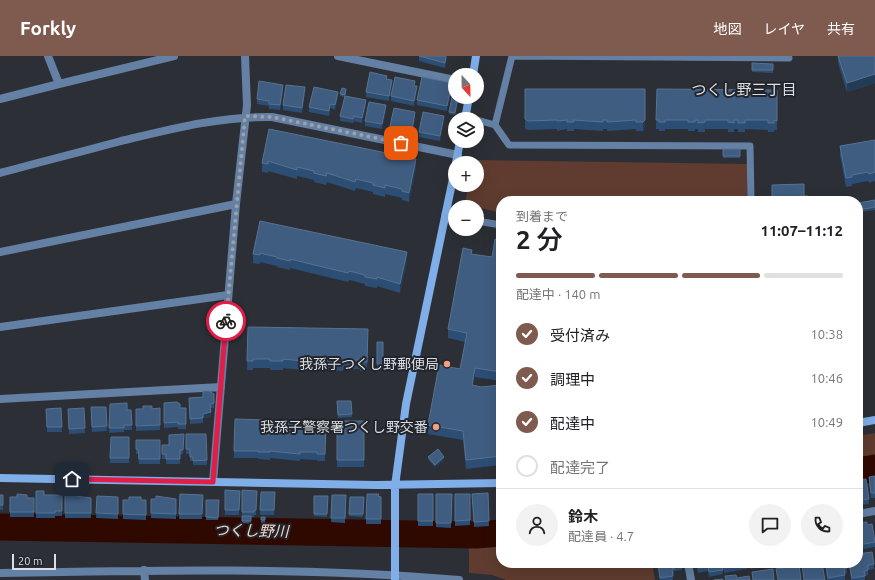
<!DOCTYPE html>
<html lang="ja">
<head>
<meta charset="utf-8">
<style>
	body { margin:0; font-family:Ubuntu,"Noto Sans JP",sans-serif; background:#f2f2f2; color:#202124; height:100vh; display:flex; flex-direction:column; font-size:15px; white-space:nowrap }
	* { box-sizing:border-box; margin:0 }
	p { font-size:13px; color:#757577 }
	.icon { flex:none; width:22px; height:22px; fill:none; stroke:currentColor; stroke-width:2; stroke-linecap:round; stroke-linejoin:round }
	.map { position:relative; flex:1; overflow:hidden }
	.sheet { position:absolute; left:496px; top:140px; width:367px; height:372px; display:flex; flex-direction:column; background:#fff; border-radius:16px; box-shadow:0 4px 16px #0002 }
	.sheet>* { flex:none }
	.needle { width:26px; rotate:158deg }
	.buttons { position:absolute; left:448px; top:12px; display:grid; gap:8px }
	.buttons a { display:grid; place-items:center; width:36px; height:36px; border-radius:50%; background:#fff; box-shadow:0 4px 16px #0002; font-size:20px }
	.scale { position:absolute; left:12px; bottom:10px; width:44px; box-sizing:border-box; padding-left:4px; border:2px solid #dbdee2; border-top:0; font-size:11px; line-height:14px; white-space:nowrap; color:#dbdee2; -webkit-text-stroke:3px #22262c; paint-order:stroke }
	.pin { position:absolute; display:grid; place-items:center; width:34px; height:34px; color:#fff; margin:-17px; border-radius:8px; box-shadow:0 2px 6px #0006 }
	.courier { position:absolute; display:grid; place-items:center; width:40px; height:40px; margin:-20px; border:3px solid #e11d48; border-radius:50%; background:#fff; color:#222; box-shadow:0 1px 5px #0007 }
	.overview em { font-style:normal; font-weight:600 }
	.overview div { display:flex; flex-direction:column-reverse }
	.overview { display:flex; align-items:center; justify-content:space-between; height:68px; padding:0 20px }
	h1 { font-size:26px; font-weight:600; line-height:30px }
	.bar { display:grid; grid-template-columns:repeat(4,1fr); gap:6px 4px; align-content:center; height:48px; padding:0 20px }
	.bar i { height:5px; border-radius:3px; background:#e0e0e0 }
	.bar .selected { background:#7f5a4e }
	.bar p { grid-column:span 4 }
	.line { display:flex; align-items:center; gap:10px; padding:0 20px; border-top:1px solid #e0e0e0 }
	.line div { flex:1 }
	.round { display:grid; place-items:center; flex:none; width:42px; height:42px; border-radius:21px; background:#f2f2f2 }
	ol { padding:0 20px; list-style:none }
	li { display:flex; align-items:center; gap:12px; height:44px }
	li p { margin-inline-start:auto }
	li .icon { padding:4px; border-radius:50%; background:#7f5a4e; color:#fff; stroke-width:4 }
	li:last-child { color:#757577 }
	li i { width:22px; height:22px; border:2px solid #e0e0e0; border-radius:50% }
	header { display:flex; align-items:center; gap:24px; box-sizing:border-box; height:56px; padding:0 20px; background:#7f5a4e; color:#fff }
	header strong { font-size:19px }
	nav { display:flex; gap:22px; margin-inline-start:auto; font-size:14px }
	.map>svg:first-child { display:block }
</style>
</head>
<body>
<header>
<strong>Forkly</strong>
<nav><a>地図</a><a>レイヤ</a><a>共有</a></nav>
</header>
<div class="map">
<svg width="875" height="524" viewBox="0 0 875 524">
	<rect width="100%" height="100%" fill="#2c3036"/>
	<!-- green -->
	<path fill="#5f3c2f" d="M474,104L747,108V145H501V157L477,151L464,150L469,129H477V107H473Z
		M875,377V405L858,408V380Z
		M501,482V507H652L655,524H506L492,519L469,517V485Z"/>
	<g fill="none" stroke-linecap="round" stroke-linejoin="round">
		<!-- river -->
		<path stroke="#2f0900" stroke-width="27" d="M858,415L875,412
			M0,471L476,479L501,477"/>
		<!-- lane -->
		<path stroke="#6481a5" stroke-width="7" d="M512,0L789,2
			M477,64L495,69L509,89L750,90L751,145
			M495,69L512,0
			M445,158L455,160
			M477,165L501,169"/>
		<!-- street -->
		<path stroke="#6481a5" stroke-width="8" d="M48,0L59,28L174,0
			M338,0L455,24
			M0,43L59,28
			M0,117C40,106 81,96 121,85C171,73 220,60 272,61L458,99
			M0,196L236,148
			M0,271L228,239
			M0,343L221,331
			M213,426L236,148L247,49L245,0
			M858,458L875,455
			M688,507L691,524
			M144,514L145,524
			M0,517C153,514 307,511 459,524"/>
		<!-- secondary -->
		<path stroke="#7faee8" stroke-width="8" d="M473,19L476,0
			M465,63L469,41
			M456,107L460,85
			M858,367L875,364
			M0,422L376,429L501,427
			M395,524V430L406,348L455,113"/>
	</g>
	<!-- wall -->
	<path fill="#2c4e75" d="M419,0H447L445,12L419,5Z
		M838,0H875V27L847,36L838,7Z
		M752,7L773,8V17L752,16Z
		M387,23L392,29L389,45L366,41V36Z
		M415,30L417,35L414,50L391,45V40Z
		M452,32L447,55L417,49V44Z
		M525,33H645V73L643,75H636V73L607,75V73H603V75L574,73V75H567V73L557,75V73L528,74L525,73Z
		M657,33L777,34V74H774V76H768V74L745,73V76H738V73H734V76H728V73H705V76H698V73H695V75H688V73H665V75H659V73H656Z
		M283,34L280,54L269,53V50L257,48V43Z
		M305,36L302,57L283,54V49Z
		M346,36L345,40L366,49L362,67L354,65L353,67L340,65V60L345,41L340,40V38Z
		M338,41L335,54L330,52L329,60L309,56V51Z
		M458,44L455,59L449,58V56Z
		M386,54L382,73L365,70V65Z
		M415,61L412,79L390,74V70Z
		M444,65L440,85L419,81V76Z
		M269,73L416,112L409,146L402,144V142L385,138V141L373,138V136L356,132L355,135L327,126L326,129L314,126V124L297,120V123L268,115V117L262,116V107Z
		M875,84V125L869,127L868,125L852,128V130L846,131L840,99V90Z
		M723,93H740V102H723Z
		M875,144V154L858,156V147Z
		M260,165L407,205L400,237L377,230V232L365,230V228L349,224L348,226L290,212V214L277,211V210L260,206V208L253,207V198Z
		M501,181V325L475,321L473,329L481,331L501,329V409L466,413L463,384L428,378V369L460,313L465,286L448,282V273L472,198L492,201Z
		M248,271L368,273L367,315H360V313H343V315L313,313V315L283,312V314H270V312H253V314H247Z
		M377,286H383V311H377Z
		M189,342L214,347V352H210L211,361L203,362V367L190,368Z
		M337,345H351L352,361L338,362Z
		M164,347L180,352H186V373H178V371L164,372Z
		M110,348L127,354H131L132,374H124V376L109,377Z
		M91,351H106L107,375L92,376Z
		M61,352L62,376H47L46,353Z
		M84,352L85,377L69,378L68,353Z
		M160,352V374L136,375V353Z
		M337,365H364V411H337Z
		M326,366L325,405H317V404L300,403V405L270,402V404L258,403V402H234V395Z
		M184,378L183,398L180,399V408H166V403H162V389H169Z
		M186,378L207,404V409H193V405H190V398H186Z
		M129,381V407H110V402Z
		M136,384H160V408H139L138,398H136Z
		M428,401L444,404L435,411L428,403Z
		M875,420V442H871L869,426V421Z
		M858,424L869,443V448L861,449L860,447H858Z
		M65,433L76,440L91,442V462H65Z
		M225,434L240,435L239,459H225Z
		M36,435L44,439H62V460H55V462H36Z
		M257,435L256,459H254V461H251V468L242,467V456Z
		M261,436H275L274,459H260Z
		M488,437L489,470L474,471L472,438Z
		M180,438L203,439L202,463H179Z
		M367,438L381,441V468H366Z
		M418,438H433V470H418Z
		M436,438H452L451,472L436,471Z
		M455,438H470V469L455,470Z
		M0,439H3V454H0Z
		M332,439H346L345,467L331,466Z
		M97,440L118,441V463L96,462Z
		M314,440H328L327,461L314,460Z
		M10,441L34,442V461H10Z
		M350,441H364L363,461L349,460Z
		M151,443H176V463L151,462Z
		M123,444H146V464L123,463Z
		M206,444H219L218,464H206Z
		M261,461H265V467H261Z
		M858,467L867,469L875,486V491L858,494Z
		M657,507H681L682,514L674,515V518H672L673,524H660Z
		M696,507H722L723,518L709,521L708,515L698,517Z
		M723,507H747V513L724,517Z
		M749,507H773V510L750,513Z
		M775,507H786L776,509Z
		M825,507H846L847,517H845V524H827Z
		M849,507H858L874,508V513L868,514V519L865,520V524H851Z"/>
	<!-- shaded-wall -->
	<path fill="#243b57" d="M446,0H447L445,12V7Z
		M875,18V27L847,36V27Z
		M392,24V29L389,45V40Z
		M452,27V32L447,55V50Z
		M283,29V34L280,54V49Z
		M417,30V35L414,50V45Z
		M305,31V36L302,57V52Z
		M338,36V41L335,54V49Z
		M645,42V73L643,75V66Z
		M366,44V49L362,67V62Z
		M330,48V52L329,60V55Z
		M386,49V54L382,73V68Z
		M415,56V61L412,79V74Z
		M444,60V65L440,85V80Z
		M416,103V112L409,146V137Z
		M407,196V205L400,237V228Z
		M475,312V321L472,338V329Z
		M211,356V361L203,362V358Z
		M444,401V404L435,411V409Z"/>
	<!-- building -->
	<path fill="#3f5d81" stroke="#577290" d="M419,0H446L445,7Z
		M838,0H875V18L847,27Z
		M752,7L773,8V14H752Z
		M370,16L387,20L386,23L392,24L389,40L366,36Z
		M395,21L415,25L414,30H417L414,45L391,40Z
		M422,21L452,27L447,50L417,44Z
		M259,25L283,29L280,49L269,48V45L257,43Z
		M286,29L305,31L302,52L283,49Z
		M314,31L338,36L335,49L330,48L329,55L309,51Z
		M342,32L346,33L345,39L340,38Z
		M525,33H645V64L643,66H636V64L607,66V64H603V66L573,64L574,66H567V64L557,65V64L528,65L525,63Z
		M657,33L777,34V65L774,64V67H768V64H745V67H738V64H734V67L728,66V64H705V66L698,67V64H695V66H688V64H665V66H659V64H656Z
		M345,40L366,44L362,62L354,60L353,63L340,60Z
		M452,41L458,42L455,57L449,56Z
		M369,46L386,49L382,68L365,65Z
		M394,52L415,56L412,74L390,70Z
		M423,56L444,60L440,80L419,76Z
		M269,73L416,103L409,137L402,135V133L385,129V132L373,129V127L356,123L355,126L327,117L326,120L314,117V115L297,111V114L268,105V108L262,107Z
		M875,84V116L869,118L868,116L852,119V121L846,122L840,90Z
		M723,93H740V100H723Z
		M804,128V140H808V145H772V129Z
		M875,144V151L858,154V147Z
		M260,165L407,196L400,228L377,221V223L365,221V219L349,215L348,217L290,203V205L277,202V201L260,197V199L253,198Z
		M501,181V316L475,312L472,329L481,331L501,329V400L466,404L463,375L428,369L439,309L460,313L467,277L448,273L463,192L472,194L471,198L492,201L495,183L500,184Z
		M248,271L368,273L367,306H360V304H343V306L313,304V306L283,303V305H270V303H253V305H247Z
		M377,286H383V308H377Z
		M203,335H209L214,338V347L210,348L211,356L203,358V362L190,363L189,342L203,341Z
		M337,345H351L352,358L338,359Z
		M177,346L180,348V352H186V368H178V366L164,367V347Z
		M127,347V354H131L132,369H124V372H109L110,348Z
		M143,350H152V353L160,352V369L136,370V353H143Z
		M91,351H106L107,370L92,371Z
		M61,352L62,371H47L46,353Z
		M84,352L85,372L69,373L68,353Z
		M235,363L326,366L325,398H317V396H300V398L270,395V396H258V395H234Z
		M337,365H364V404H337Z
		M184,378L183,394H180V403H166V398H162V389H169V379Z
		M186,378H206L207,404L193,405V401H190V393H186Z
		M111,381H129V402H110Z
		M136,384H160V403H139L138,393H136Z
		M438,393L444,401L435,409L428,401Z
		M875,420V437H871L869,421Z
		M866,423L869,443L861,444L860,442L858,443V424Z
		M65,433H76V440L91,442V457H65Z
		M225,434L240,435L239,454H225Z
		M242,434L257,435L256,454H254V456H242Z
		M36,435H44V439H62V455H55V457H36Z
		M261,436H275L274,454H260Z
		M488,437L489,465L474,466L472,438Z
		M17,438L27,439V442H34V456H10V441H17Z
		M180,438L203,439L202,458H179Z
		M367,438H379L378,440L381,441V463H366Z
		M418,438H433V465H418Z
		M436,438H452L451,467H436Z
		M455,438H470V464L455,465Z
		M0,439H3V449H0Z
		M332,439H346L345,462H331Z
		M97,440L118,441V458L96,457Z
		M156,440L176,443V458L151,457V443H156Z
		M314,440H328L327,458H314Z
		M129,441H141V444H146V459L123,458V444H129Z
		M350,441H364L363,458H349Z
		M206,444H219L218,462L206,461Z
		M242,460H251V465H242Z
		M261,461H265V464H261Z
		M867,466V469L872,468L875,486L858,489V467Z
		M872,496L874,508L868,509V514L864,515L865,520L852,522L849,507H858V498Z
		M658,507H681L682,509L674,510V513H672L673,520L660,522Z
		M697,507H722L723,514L709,516L708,511L698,512Z
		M724,507H747V509L724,512Z
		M749,507H760L750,509Z
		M813,507H822L825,524H804L802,509Z
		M826,507H846L847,512H844L845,519L828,522Z
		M799,509L801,524H778L776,513Z
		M773,513L774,524H753L752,516Z
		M736,519L737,522L749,520L750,524H726L725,520Z
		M723,523V524H714Z"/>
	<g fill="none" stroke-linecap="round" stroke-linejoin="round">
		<!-- done -->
		<path stroke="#9ea1a6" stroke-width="4" stroke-dasharray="0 7.2" d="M226,265L245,60L272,61L401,87"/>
		<!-- route -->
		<path stroke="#e11d48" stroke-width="5" d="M72,423L213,426L226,265"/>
	</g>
	<!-- markers -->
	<g fill="#f39f82" stroke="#22262c" stroke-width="1.5">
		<circle cx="447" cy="308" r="4"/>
		<circle cx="436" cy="371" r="4"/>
	</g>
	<g text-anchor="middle" stroke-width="4" stroke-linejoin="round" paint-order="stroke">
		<!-- poi labels -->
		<g font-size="14" fill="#dbdee2" stroke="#22262c" text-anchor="end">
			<text x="439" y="313">我孫子つくし野郵便局</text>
			<text x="428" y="376">我孫子警察署つくし野交番</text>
		</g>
		<!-- neighbourhood labels -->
		<g font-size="15" fill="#dbdee2" stroke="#22262c">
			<text x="744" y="39">つくし野三丁目</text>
		</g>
		<!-- water labels -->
		<g font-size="15" font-style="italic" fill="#fbd6c9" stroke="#22262c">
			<text transform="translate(251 475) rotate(1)" y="5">つくし野川</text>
		</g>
	</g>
</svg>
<div class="buttons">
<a><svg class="needle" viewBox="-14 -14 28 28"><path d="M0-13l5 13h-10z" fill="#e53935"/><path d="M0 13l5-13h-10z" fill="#757577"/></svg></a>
<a><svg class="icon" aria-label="layers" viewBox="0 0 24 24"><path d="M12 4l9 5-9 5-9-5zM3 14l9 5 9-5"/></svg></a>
<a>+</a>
<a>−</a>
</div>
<div class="scale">20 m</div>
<div class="pin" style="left:401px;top:87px;background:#ea580c"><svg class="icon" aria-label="bag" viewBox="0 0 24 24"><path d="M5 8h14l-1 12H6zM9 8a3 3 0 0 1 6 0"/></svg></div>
<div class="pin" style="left:72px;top:423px;background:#1f2937"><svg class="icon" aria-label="home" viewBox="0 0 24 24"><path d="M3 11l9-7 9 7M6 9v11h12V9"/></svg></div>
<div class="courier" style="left:226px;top:265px"><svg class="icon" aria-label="bike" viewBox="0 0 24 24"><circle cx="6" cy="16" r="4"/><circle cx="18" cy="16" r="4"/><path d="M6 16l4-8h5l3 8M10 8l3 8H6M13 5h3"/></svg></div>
<section class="sheet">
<div class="overview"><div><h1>2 分</h1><p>到着まで</p></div><em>11:07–11:12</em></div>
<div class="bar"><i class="selected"></i><i class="selected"></i><i class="selected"></i><i></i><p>配達中 · 140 m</p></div>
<ol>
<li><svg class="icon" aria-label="check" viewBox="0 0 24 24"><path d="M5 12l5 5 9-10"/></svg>受付済み<p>10:38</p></li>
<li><svg class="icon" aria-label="check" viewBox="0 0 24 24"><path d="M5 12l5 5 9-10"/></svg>調理中<p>10:46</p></li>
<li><svg class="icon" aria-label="check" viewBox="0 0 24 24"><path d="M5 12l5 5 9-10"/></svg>配達中<p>10:49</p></li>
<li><i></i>配達完了</li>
</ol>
<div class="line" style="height:72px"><a class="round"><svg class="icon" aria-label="person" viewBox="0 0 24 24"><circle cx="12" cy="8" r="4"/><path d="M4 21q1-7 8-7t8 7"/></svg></a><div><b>鈴木</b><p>配達員 · 4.7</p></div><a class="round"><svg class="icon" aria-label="chat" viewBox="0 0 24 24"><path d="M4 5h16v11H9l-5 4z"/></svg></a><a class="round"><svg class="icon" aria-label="phone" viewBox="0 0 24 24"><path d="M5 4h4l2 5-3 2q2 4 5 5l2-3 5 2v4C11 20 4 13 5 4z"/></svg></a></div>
</section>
</div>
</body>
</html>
